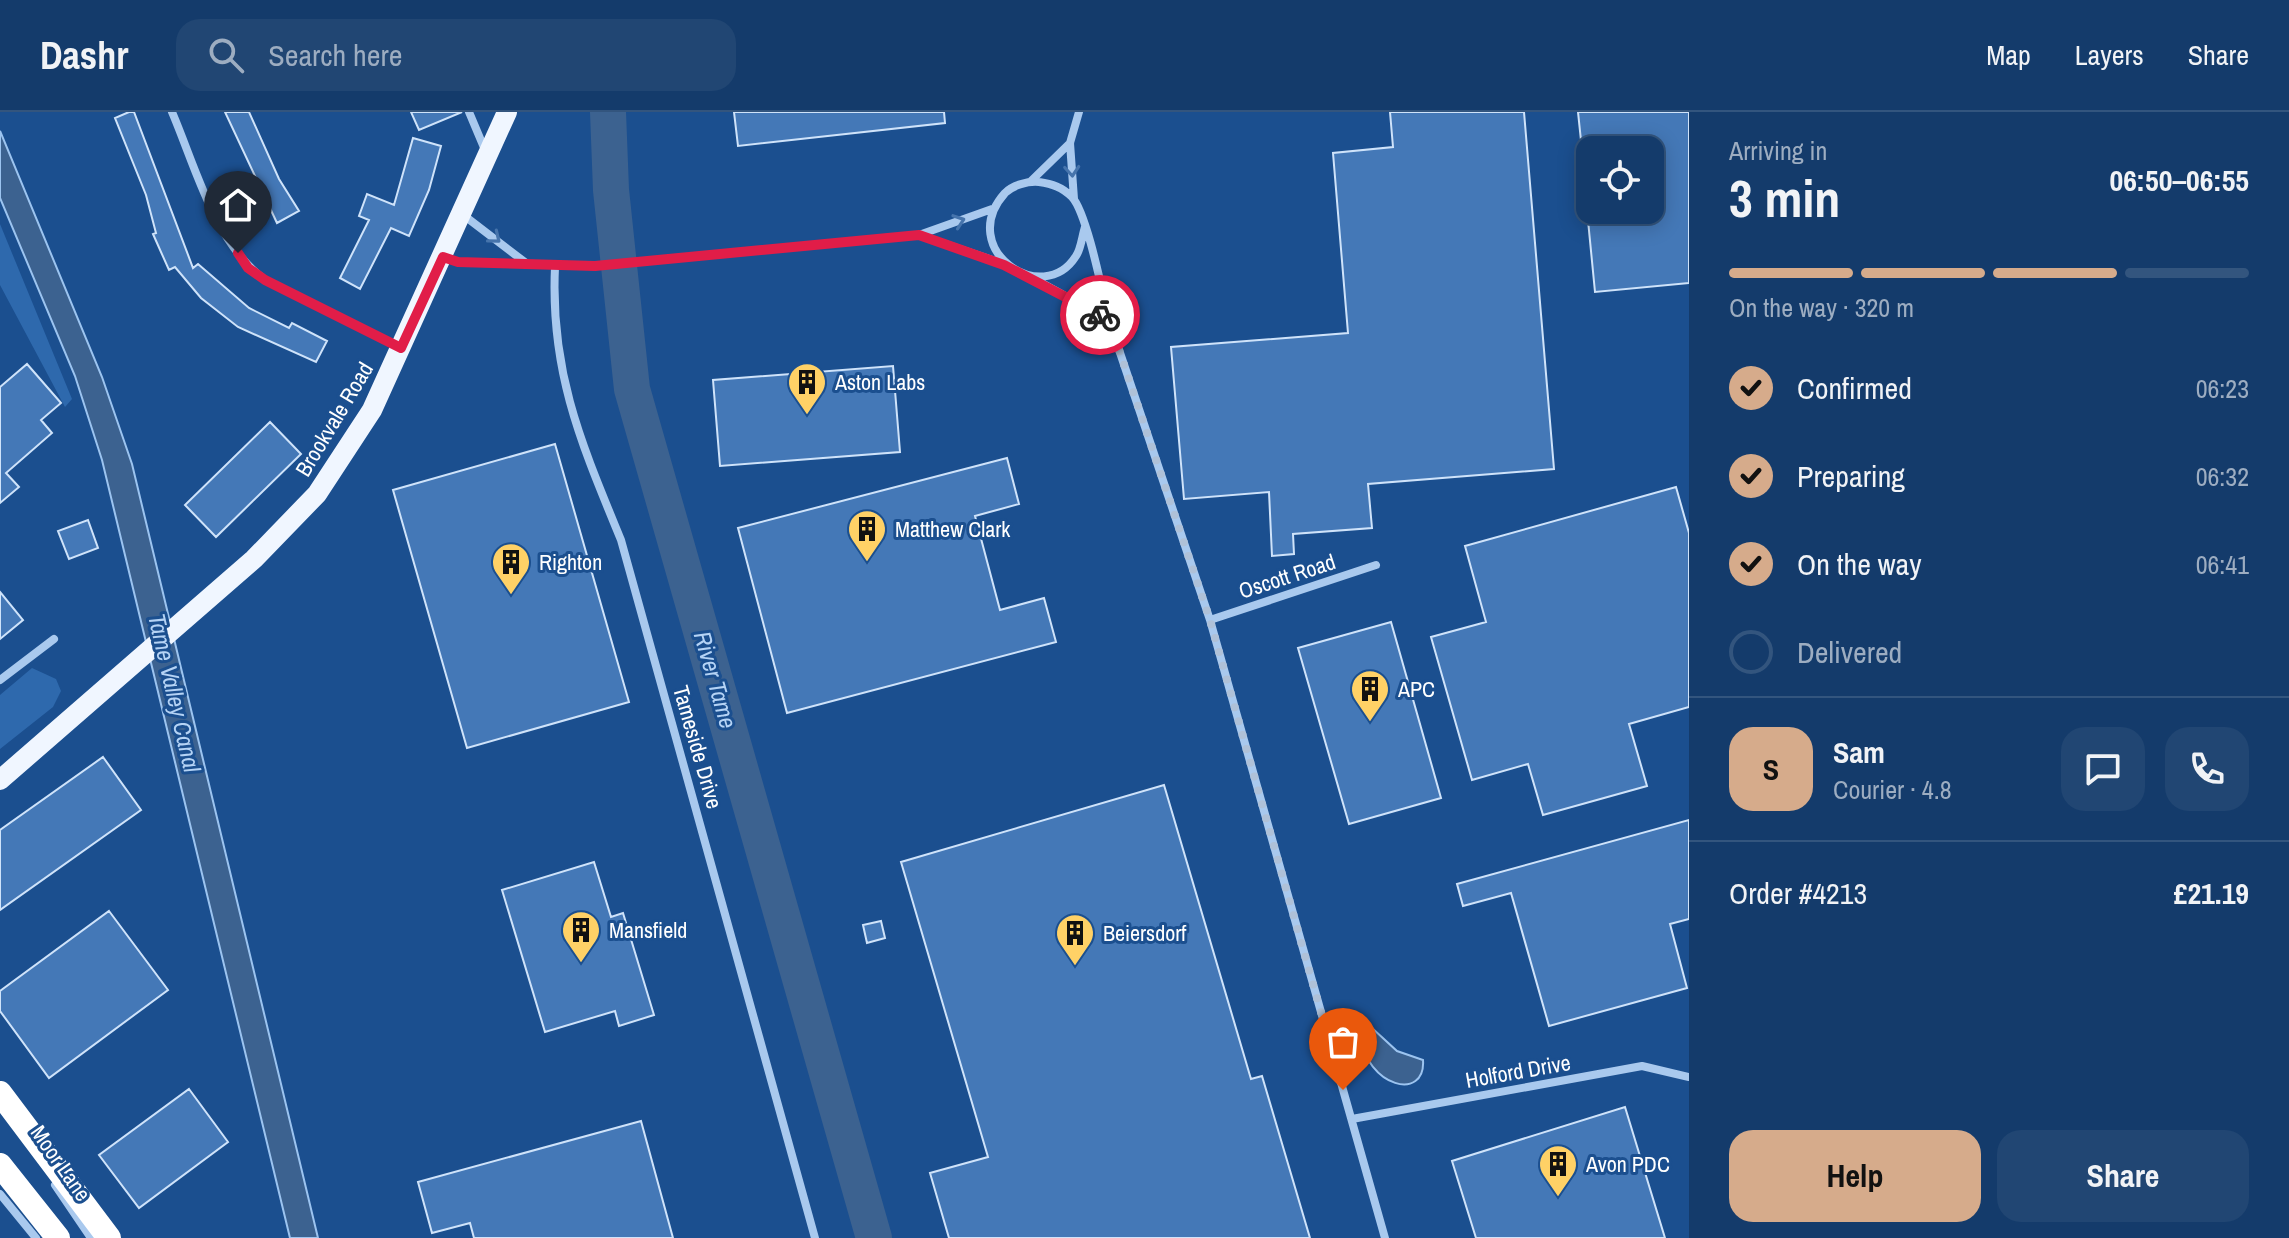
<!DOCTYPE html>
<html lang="en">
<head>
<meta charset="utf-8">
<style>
	body { margin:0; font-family:"Archivo Narrow",sans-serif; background:#214673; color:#f1f3f6; height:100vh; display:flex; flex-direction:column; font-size:30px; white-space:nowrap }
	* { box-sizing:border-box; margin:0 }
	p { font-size:26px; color:#9dadc1 }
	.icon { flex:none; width:44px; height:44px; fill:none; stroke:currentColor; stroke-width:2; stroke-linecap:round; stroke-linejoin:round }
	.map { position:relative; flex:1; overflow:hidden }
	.details { display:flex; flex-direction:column; background:#143b6b; width:600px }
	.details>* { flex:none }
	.controls { position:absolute; left:1576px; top:24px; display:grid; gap:16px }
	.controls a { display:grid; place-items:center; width:88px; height:88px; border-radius:16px; background:#143b6b; box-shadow:0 4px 20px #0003,0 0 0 2px #33557e; font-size:40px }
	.pin { position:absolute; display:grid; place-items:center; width:68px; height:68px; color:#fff; margin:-82px -34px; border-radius:50% 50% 50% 0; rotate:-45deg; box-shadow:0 0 8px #0007 }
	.pin .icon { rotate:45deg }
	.courier { position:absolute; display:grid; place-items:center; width:80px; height:80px; margin:-40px; border:6px solid #e11d48; border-radius:50%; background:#fff; color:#222; box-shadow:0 2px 10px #0007 }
	.overview em { font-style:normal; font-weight:700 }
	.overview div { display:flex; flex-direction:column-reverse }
	.overview { display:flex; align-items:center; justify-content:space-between; height:136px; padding:0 40px }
	h1 { font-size:52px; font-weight:700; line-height:60px }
	.bar { display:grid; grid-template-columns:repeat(4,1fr); gap:12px 8px; align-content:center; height:96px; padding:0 40px }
	.bar i { height:10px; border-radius:6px; background:#33557e }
	.bar .active { background:#d6ab8b }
	.bar p { grid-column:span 4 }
	.line { display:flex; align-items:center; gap:20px; padding:0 40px; border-top:2px solid #33557e }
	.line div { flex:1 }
	.round { display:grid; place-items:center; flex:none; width:84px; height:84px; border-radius:24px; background:#214673 }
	ol { padding:0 40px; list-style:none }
	li { display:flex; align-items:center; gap:24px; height:88px }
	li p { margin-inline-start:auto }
	li .icon { padding:8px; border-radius:50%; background:#d6ab8b; color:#111; stroke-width:4 }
	li:last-child { color:#9dadc1 }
	li i { width:44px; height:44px; border:4px solid #33557e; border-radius:50% }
	.primary-button { display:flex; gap:16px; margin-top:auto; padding:16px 40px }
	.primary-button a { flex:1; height:92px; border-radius:24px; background:#d6ab8b; color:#111; font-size:32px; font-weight:700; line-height:92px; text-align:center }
	.primary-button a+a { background:#214673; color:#f1f3f6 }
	header { display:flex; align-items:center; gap:48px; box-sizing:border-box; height:112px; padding:0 40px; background:#143b6b; border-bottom:2px solid #33557e }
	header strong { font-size:38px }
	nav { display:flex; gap:44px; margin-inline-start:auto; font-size:28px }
	.search { width:560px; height:72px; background:#214673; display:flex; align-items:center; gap:20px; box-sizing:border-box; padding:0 28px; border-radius:24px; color:#9dadc1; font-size:30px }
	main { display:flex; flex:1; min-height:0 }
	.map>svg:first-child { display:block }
</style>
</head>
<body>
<header>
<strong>Dashr</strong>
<div class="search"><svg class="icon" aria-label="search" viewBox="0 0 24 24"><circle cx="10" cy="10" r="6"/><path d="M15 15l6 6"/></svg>Search here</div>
<nav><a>Map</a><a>Layers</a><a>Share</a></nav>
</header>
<main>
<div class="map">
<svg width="1689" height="1126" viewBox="0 0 1689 1126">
	<rect width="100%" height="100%" fill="#1b4f8f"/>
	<!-- green -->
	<path fill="#2e69ad" d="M0,112L72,287L65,295L0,173Z
		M32,556L56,567L61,579L53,595L0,637V583Z"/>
	<!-- water -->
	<path fill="#3c6290" stroke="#9cc4f0" stroke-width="2" d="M0,19L102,265L132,352L318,1126H290L102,348L75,264L0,86Z
		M1364,916H1372L1397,939L1423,948C1426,989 1367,977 1359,921Z"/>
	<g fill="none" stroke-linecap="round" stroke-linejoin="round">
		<!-- river -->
		<path stroke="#3c6290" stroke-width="36" d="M608,0L611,78L632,277L874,1126"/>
	</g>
	<!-- building -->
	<path fill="#4478b7" stroke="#cfe3fa" stroke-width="2" d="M129,0H134L193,156L198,152L249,196L289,216L292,211L327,229L316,250L238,215L201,186L175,155L169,158L153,122L156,121L146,83L115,6Z
		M225,0H249L279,67L299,99L277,111Z
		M411,0H462L419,18Z
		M734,0H944L945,11L738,34Z
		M1390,0H1524L1554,357L1368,372L1372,416L1293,422L1294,442L1272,444L1269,380L1184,387L1171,235L1348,221L1333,41L1393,35Z
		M1578,0H1689V171L1595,180L1587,98H1650V38H1582Z
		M413,26L441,34L429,78L409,124L391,116L360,177L340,166L369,108L359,104L367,82L394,93Z
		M27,252L61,291L41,308L52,321L6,361L19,375L0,391V275Z
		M893,254L900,340L720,354L713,268Z
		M270,310L301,342L216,425L185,393Z
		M555,332L629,590L467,636L393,378Z
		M1007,346L1019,392L975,404L1000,498L1044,486L1056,530L787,601L738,416Z
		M1676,375L1689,421V595L1629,612L1647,674L1543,703L1528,652L1472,668L1431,525L1486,510L1465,434Z
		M88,408L98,436L69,447L58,419Z
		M0,480L23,508L0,527Z
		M1391,510L1441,686L1349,712L1298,536Z
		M103,645L141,698L0,798V718Z
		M1164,673L1251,967L1262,964L1310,1126H949L930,1061L988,1045L901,750Z
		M1689,708V807L1670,812L1687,876L1549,914L1511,781L1463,794L1457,772Z
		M594,750L611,805L623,801L654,903L619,914L615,899L545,920L502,778Z
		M109,799L168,878L49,966L0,899V879Z
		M881,809L885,826L867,831L863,813Z
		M189,977L228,1030L139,1096L99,1043Z
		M1625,995L1665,1126H1476L1452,1049Z
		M641,1009L673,1126H474L470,1111L432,1121L418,1070Z"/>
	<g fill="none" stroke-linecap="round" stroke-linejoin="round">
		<!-- minor -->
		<path stroke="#a9c9ee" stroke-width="8" d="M172,0C196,56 214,130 265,168L401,236
			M469,0L485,38
			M1031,69L1070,31
			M1074,87L1070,31L1079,0
			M992,97L919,123L1004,152
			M462,102L526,151
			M443,145L458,150L595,154L919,123
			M555,155C550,261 582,333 621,428L815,1126
			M1029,164L1109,208C1103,183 1087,101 1072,85C1062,75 1052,72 1039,70C1028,69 1013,73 1005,81C955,137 1043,197 1076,144C1081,137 1082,124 1085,115
			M1109,208L1210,508L1385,1126
			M1210,508L1376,453
			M0,568L54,527
			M1352,1007L1642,954L1689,965
			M55,1073L91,1126
			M0,1082L36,1126"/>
		<!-- primary -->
		<path stroke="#f0f6ff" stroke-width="20" d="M0,668L254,447L317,382L372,298L507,0"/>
		<!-- motorway -->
		<path stroke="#fff" stroke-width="24" d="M0,981L109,1126
			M0,1053L58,1126"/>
	</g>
	<!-- one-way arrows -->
	<defs><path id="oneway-chevron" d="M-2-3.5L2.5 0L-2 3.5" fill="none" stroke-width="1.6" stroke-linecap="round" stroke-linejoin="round" transform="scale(2)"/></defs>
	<g stroke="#4674ac">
		<use href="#oneway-chevron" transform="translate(1072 59) rotate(86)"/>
		<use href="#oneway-chevron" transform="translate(959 109) rotate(-19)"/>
		<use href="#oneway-chevron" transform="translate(495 126) rotate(39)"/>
	</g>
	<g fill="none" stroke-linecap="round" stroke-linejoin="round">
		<!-- done -->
		<path stroke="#afc1d8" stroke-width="8" stroke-dasharray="0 14.4" d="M1100,203L1109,208L1210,508L1343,978"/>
		<!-- route -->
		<path stroke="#e11d48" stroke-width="10" d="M238,141L248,156L265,168L401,236L443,145L458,150L595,154L919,123L1004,153L1100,203"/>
	</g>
	<!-- icons -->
	<defs>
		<g id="building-pin" transform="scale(2)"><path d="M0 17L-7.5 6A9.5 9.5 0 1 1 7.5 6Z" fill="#ffd166" stroke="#1b4f8f"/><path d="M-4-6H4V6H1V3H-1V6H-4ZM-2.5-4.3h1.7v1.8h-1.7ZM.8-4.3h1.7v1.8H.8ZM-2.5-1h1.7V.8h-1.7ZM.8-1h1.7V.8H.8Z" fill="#111"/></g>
	</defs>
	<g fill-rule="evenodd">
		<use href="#building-pin" x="807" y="270"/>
		<use href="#building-pin" x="867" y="417"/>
		<use href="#building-pin" x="511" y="450"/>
		<use href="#building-pin" x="1370" y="577"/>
		<use href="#building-pin" x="581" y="818"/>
		<use href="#building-pin" x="1075" y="821"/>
		<use href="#building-pin" x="1558" y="1052"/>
	</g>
	<g text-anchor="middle" stroke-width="6" stroke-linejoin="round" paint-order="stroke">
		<!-- poi labels -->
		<g font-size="22" fill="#fff" stroke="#1b4f8f" text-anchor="start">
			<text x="835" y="278">Aston Labs</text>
			<text x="895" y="425">Matthew Clark</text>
			<text x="539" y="458">Righton</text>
			<text x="1398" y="585">APC</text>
			<text x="609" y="826">Mansfield</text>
			<text x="1103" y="829">Beiersdorf</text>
			<text x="1586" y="1060">Avon PDC</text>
		</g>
		<!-- street labels -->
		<g font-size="22" fill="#fff" stroke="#1b4f8f">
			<text transform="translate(334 307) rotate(-59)" y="8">Brookvale Road</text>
			<text transform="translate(1287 464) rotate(-18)" y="8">Oscott Road</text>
			<text transform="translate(698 635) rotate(74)" y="8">Tameside Drive</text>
			<text transform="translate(1518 959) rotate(-10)" y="8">Holford Drive</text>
			<text transform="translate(61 1051) rotate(55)" y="8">Moor Lane</text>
		</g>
		<!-- water labels -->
		<g font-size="24" font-style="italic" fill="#b5d3f5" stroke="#1b4f8f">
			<text transform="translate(715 568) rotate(74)" y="8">River Tame</text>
			<text transform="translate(174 581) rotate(77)" y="8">Tame Valley Canal</text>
		</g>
	</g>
</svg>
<div class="controls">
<a><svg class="icon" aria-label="locate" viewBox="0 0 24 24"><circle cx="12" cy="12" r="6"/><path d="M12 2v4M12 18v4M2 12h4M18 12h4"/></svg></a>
</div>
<div class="pin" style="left:1343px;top:978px;background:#ea580c"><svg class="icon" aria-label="bag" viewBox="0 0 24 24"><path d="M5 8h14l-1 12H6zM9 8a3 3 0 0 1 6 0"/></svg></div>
<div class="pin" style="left:238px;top:141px;background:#1f2937"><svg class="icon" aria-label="home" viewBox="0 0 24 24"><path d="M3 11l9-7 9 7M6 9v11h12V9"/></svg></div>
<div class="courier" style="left:1100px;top:203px"><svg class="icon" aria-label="bike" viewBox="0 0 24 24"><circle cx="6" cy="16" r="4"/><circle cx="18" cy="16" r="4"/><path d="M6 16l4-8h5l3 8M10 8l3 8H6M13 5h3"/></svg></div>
</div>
<section class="details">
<div class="overview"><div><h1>3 min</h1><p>Arriving in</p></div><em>06:50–06:55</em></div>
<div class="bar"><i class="active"></i><i class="active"></i><i class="active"></i><i></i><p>On the way · 320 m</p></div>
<ol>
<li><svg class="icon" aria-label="check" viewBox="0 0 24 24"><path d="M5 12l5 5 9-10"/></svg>Confirmed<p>06:23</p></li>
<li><svg class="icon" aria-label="check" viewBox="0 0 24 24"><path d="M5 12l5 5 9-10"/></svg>Preparing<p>06:32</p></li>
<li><svg class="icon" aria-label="check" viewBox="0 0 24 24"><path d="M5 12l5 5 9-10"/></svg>On the way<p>06:41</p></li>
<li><i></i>Delivered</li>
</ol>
<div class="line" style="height:144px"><b class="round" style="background:#d6ab8b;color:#111">S</b><div><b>Sam</b><p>Courier · 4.8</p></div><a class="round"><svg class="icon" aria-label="chat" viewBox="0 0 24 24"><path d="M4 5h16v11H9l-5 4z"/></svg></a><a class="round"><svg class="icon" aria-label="phone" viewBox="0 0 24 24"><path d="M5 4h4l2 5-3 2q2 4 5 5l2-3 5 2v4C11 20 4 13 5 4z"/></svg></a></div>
<div class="line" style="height:104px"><div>Order #4213</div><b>£21.19</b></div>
<div class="primary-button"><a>Help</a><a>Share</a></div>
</section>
</main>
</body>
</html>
